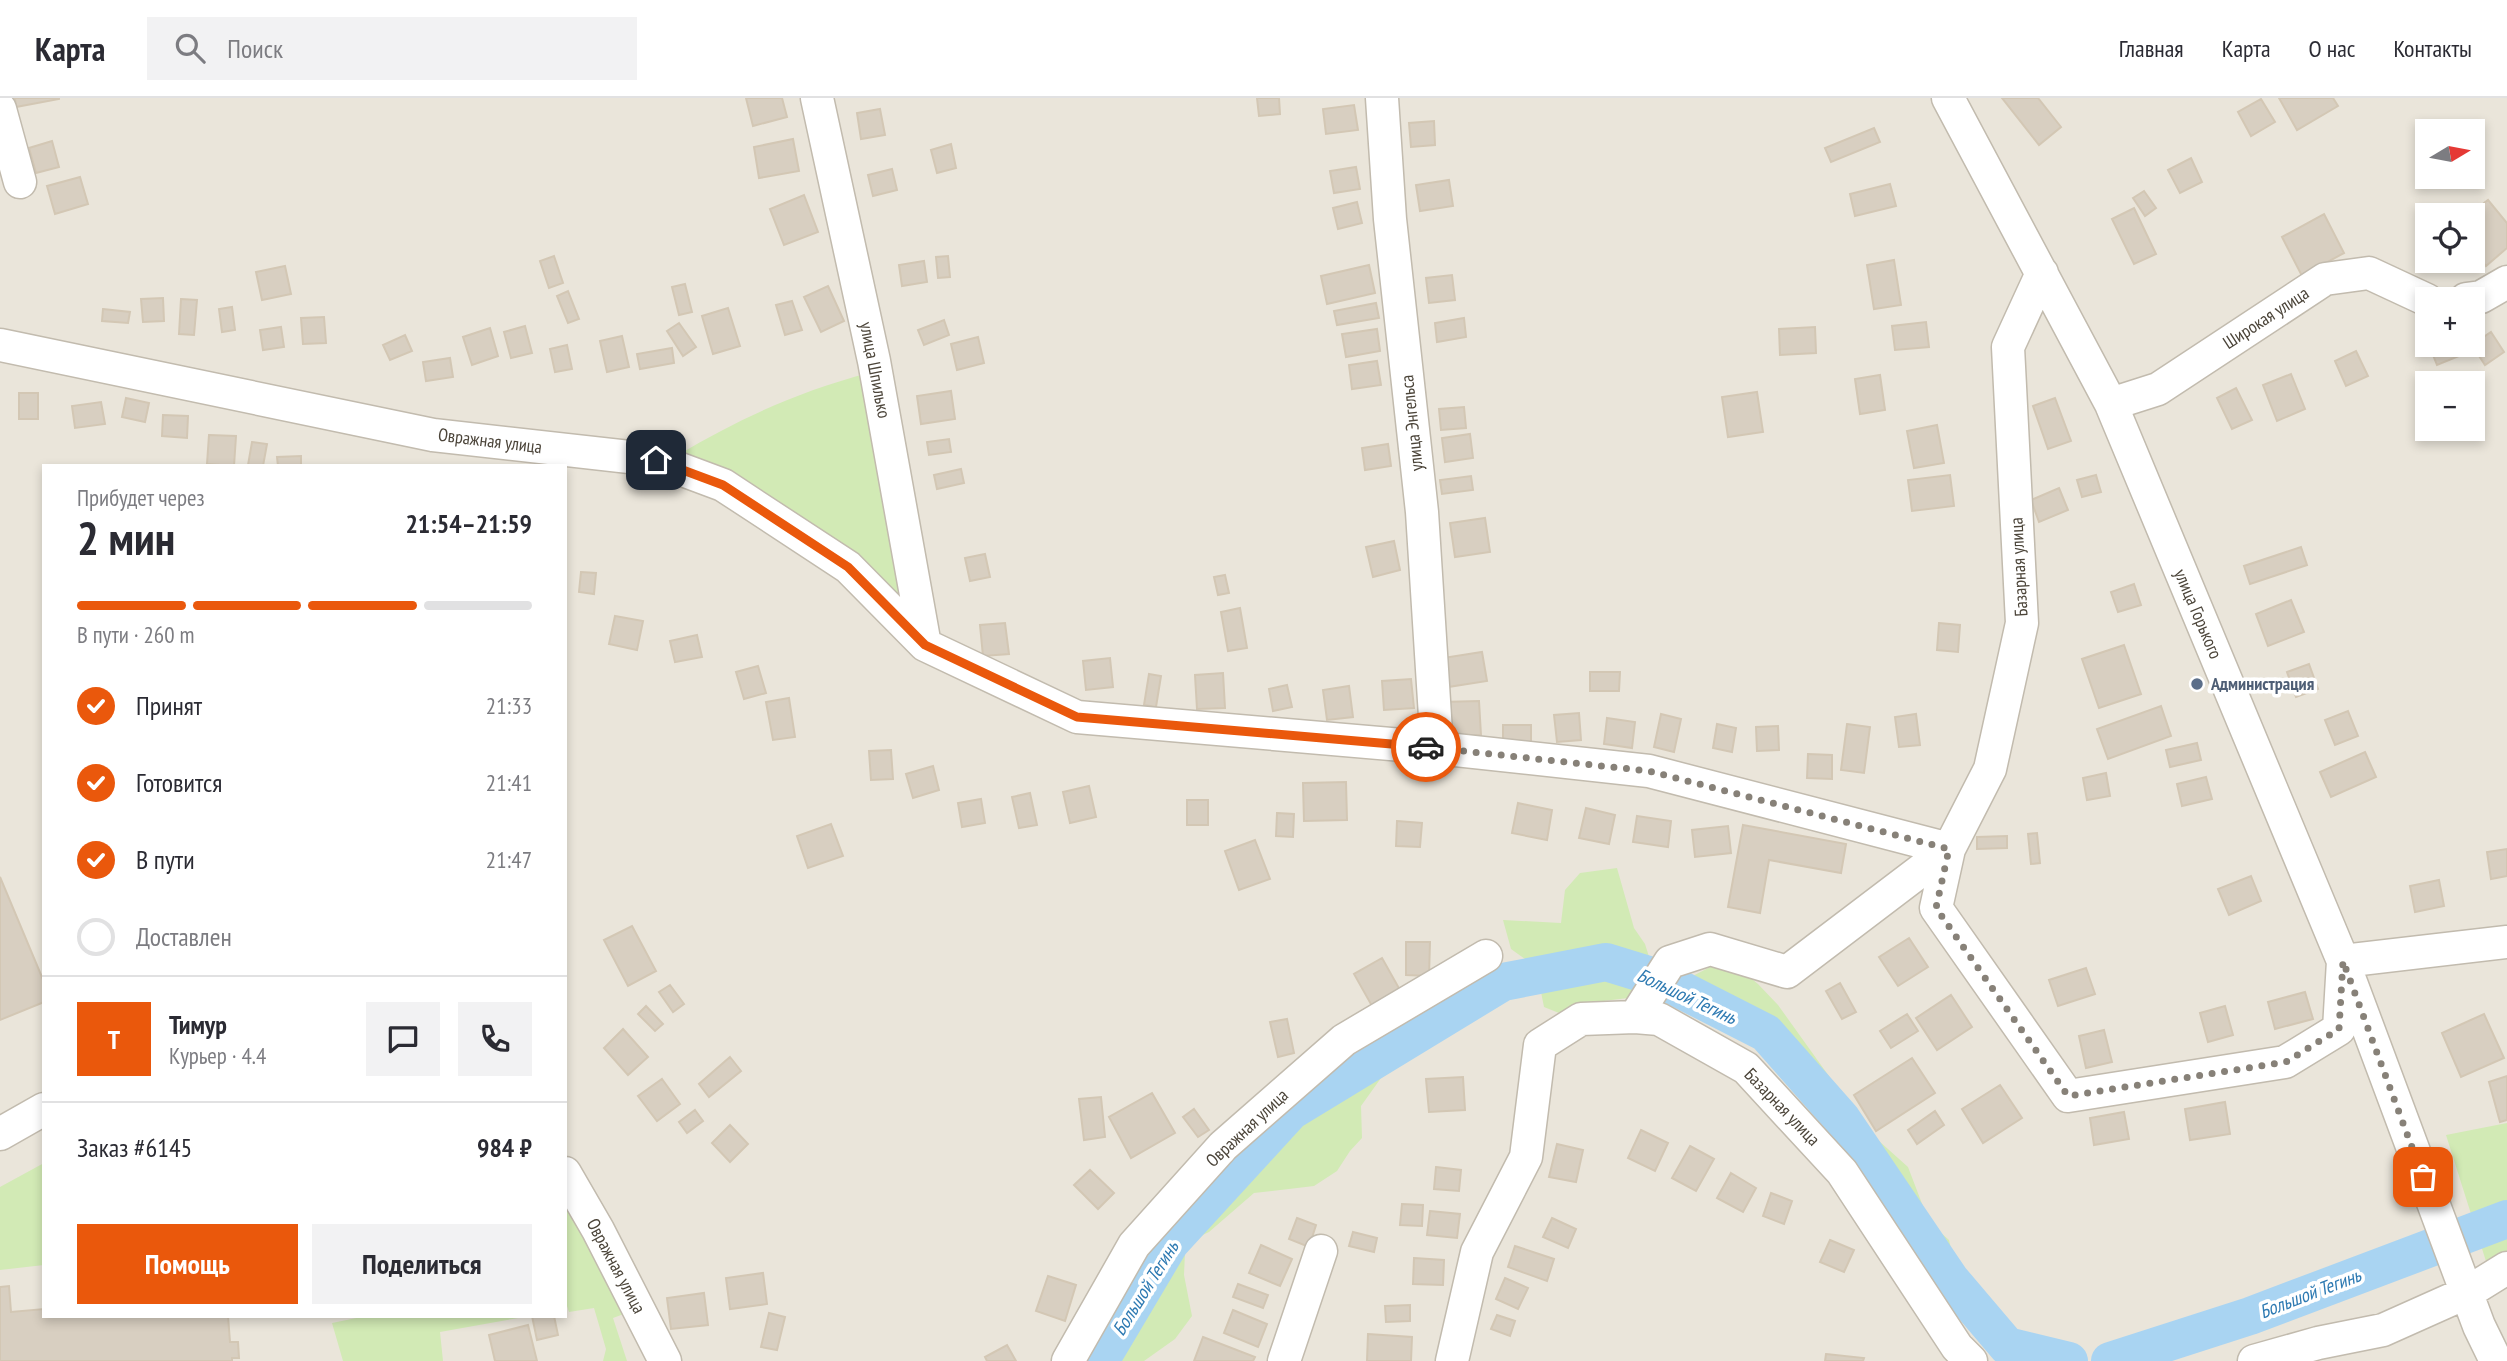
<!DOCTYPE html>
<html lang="ru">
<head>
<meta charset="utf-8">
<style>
	body { margin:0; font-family:"PT Sans Narrow",sans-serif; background:#f2f2f3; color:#2b2b33; height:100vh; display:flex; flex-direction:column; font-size:26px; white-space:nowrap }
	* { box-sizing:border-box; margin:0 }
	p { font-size:23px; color:#7c7c81 }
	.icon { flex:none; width:38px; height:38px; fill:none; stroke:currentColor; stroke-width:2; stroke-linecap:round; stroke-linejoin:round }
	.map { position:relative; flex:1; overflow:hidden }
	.side { position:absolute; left:42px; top:366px; width:525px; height:854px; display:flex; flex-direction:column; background:#fff; border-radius:0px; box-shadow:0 4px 10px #0003 }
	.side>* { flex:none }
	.needle { width:46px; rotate:80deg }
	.buttons { position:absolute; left:2415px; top:21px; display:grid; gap:14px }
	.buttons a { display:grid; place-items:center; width:70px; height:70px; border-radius:0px; background:#fff; box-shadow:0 4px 10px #0003; font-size:35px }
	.pin { position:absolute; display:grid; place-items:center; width:60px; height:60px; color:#fff; margin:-30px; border-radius:14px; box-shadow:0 4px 10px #0006 }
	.courier { position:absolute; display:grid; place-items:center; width:70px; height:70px; margin:-35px; border:5px solid #ea580c; border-radius:50%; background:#fff; color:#222; box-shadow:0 2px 9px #0007 }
	.overview em { font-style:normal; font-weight:700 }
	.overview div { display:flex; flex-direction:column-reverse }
	.overview { display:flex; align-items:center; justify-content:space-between; height:119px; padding:0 35px }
	h1 { font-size:46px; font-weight:700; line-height:52px }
	.bar { display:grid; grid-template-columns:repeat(4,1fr); gap:10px 7px; align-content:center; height:84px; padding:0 35px }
	.bar i { height:9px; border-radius:5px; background:#e1e1e2 }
	.bar .current { background:#ea580c }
	.bar p { grid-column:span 4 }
	.line { display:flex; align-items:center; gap:18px; padding:0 35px; border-top:2px solid #e1e1e2 }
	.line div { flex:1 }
	.round { display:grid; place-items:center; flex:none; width:74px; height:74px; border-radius:0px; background:#f2f2f3 }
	ol { padding:0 35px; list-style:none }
	li { display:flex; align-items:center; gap:21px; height:77px }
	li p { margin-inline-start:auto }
	li .icon { padding:7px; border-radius:50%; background:#ea580c; color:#fff; stroke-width:4 }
	li:last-child { color:#7c7c81 }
	li i { width:38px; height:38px; border:4px solid #e1e1e2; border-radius:50% }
	.action { display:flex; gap:14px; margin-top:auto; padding:14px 35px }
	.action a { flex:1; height:80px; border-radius:0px; background:#ea580c; color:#fff; font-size:28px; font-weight:700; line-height:80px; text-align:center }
	.action a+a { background:#f2f2f3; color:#2b2b33 }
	header { display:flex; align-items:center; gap:42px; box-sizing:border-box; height:98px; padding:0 35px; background:#fff; border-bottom:2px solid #e1e1e2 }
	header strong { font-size:33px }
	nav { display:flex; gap:38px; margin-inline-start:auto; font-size:24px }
	.search { width:490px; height:63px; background:#f2f2f3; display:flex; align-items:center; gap:18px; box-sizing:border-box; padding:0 24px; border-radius:0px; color:#7c7c81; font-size:26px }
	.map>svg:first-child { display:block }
</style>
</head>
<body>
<header>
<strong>Карта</strong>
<div class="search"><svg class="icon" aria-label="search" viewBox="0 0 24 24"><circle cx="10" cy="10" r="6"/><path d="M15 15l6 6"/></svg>Поиск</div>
<nav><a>Главная</a><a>Карта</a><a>О нас</a><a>Контакты</a></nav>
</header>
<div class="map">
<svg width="2507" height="1263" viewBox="0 0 2507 1263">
	<rect width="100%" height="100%" fill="#f6f3ec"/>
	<!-- residential -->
	<path fill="#eae5da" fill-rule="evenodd" d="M0,0H2507V1263H0ZM2427,33H2473V79H2427ZM2427,117H2473V163H2427ZM2427,201H2473V247H2427ZM2427,285H2473V331H2427ZM44,368H565V1218H44Z"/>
	<!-- green -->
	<path fill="#d2eab5" d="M868,275L906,512L678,357C740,320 798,294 868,275Z
		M1617,770L1634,830L1645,846L1651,865L1628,900L1587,905L1559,915L1544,909L1541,894L1554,882L1511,851L1503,822L1561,825L1565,792L1580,775Z
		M1714,867L1737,869L1758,886L1778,907L1869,1034L1908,1069L1929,1124L1949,1142L1956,1172L1973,1196L1964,1226L1928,1180L1839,1051L1823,1020L1793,985L1748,941L1709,920L1685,882Z
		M1484,870L1492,885L1465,900V928L1381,980L1361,1008L1362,1040L1350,1053L1337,1073L1314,1088L1254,1095L1209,1134L1192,1142L1189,1107L1197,1090L1354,941Z
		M2507,1025V1170L2491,1179L2446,1037Z
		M44,1065V1167L0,1172V1089Z
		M565,1089L632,1213L613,1220L627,1263H603L606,1251L594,1210L569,1214L565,1202Z
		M1155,1148L1185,1154L1184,1177L1192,1218L1175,1241L1144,1263H1080L1136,1155Z
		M366,1218H518V1220L440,1234L443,1263H343L332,1225Z"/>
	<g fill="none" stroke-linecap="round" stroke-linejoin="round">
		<!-- river -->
		<path stroke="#a9d4f2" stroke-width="38" d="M1100,1263L1170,1145L1291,1013L1503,884L1606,864L1658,880L1766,935L1841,1020L1950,1181L2007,1248L2069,1263
			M2110,1263L2250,1218L2507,1121"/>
	</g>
	<!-- building -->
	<path fill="#d8cfc1" stroke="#d3c7b4" stroke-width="2" d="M15,0H59V1L16,9Z
		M746,0H782L787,19L753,28Z
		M1257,0H1279L1280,16L1259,18Z
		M2002,0H2038L2061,29L2039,47Z
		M2279,0H2333L2338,8L2297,32Z
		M2261,1L2275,24L2251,38L2238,14Z
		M1354,7L1358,32L1326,36L1323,11Z
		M880,11L885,37L861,41L857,15Z
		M1434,23L1435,47L1411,49L1409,25Z
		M1874,30L1880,44L1831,64L1825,50Z
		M793,41L799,73L759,80L754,49Z
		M52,43L59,69L36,75L29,50Z
		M951,46L956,70L937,75L931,52Z
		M2191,60L2202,84L2180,95L2168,72Z
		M1356,69L1360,91L1334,95L1330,73Z
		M892,71L897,92L873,98L868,77Z
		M80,79L88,106L55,116L47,88Z
		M1449,82L1453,108L1420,113L1416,87Z
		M1890,86L1896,108L1855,118L1850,96Z
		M2144,93L2156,110L2145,118L2133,100Z
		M804,97L818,134L784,147L770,111Z
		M2488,102L2507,125V150L2486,168L2473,152V117H2469Z
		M1357,104L1362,125L1338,131L1333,110Z
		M2134,110L2156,156L2134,166L2112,121Z
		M2324,116L2344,155L2302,178L2282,139Z
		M554,158L563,185L549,190L540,163Z
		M948,158L950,179L938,180L936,159Z
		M1894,162L1901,207L1874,211L1867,167Z
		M924,163L927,184L902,188L899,167Z
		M1369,167L1375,195L1327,206L1321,178Z
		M285,168L291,196L262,202L256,174Z
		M1452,177L1455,202L1429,205L1426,180Z
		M685,186L692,214L679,217L672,189Z
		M828,188L844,223L821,234L804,199Z
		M568,193L579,221L568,225L557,198Z
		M163,200L164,223L143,224L141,201Z
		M181,201L197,202L194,237L179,236Z
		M792,203L802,232L785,237L776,207Z
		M1376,205L1379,220L1337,227L1334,213Z
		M232,209L235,232L222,234L219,211Z
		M728,210L740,248L713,256L702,218Z
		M103,211L130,214L128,225L102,223Z
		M324,219L326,245L303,246L301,220Z
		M1464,220L1466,239L1437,244L1435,225Z
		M944,222L949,237L924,247L918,232Z
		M1926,224L1929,249L1895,252L1892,228Z
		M679,225L696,249L683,258L667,233Z
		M525,228L532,255L511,260L504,234Z
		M281,229L284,249L263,252L260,232Z
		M1815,229L1816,255L1780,257L1779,231Z
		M490,230L498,258L472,267L463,239Z
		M1377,231L1380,253L1346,259L1342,236Z
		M2491,234L2504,254L2485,267L2472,247Z
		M405,237L412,253L390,262L383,247Z
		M622,238L629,269L607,274L600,243Z
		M978,239L984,265L957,272L951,246Z
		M567,247L572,271L555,274L550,251Z
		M2429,247H2454L2459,258L2437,267Z
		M672,250L674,265L640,271L637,256Z
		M2356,253L2368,278L2346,288L2335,263Z
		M450,260L453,279L426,283L423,264Z
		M1377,263L1381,287L1352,291L1349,267Z
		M2291,276L2305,311L2277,323L2263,287Z
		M1880,277L1885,312L1860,316L1855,281Z
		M2236,290L2252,322L2232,331L2217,300Z
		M951,293L955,321L921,326L917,298Z
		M1757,294L1763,334L1728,339L1722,299Z
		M19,295H38V321H19Z
		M126,300L149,305L145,324L122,319Z
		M2055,300L2071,343L2048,351L2033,308Z
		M101,304L105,326L75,330L72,308Z
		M1464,309L1466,330L1441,332L1439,311Z
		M163,317L188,318L187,340L162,338Z
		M1937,327L1944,365L1914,370L1907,333Z
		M1470,336L1473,360L1445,364L1442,340Z
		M209,337L236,338L234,368L207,366Z
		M949,341L951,354L929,357L927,344Z
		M252,344L267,346L263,368L248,367Z
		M1388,346L1391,368L1365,372L1362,350Z
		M301,358V368H278L277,359Z
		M961,371L964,385L937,391L934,377Z
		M1950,377L1954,408L1912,413L1908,382Z
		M2096,377L2101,394L2082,399L2077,382Z
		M1471,378L1473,392L1442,396L1440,382Z
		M2059,390L2068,412L2039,424L2031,402Z
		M1485,420L1490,454L1455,459L1450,425Z
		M1394,443L1400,472L1373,479L1366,449Z
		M2301,449L2307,467L2250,486L2244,468Z
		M985,456L990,479L970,483L965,460Z
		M581,474L596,475L594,496L579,494Z
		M1225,477L1229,495L1218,497L1214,479Z
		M2134,486L2141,507L2118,514L2111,494Z
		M2291,502L2304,534L2268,548L2256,516Z
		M1240,510L1247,550L1228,553L1221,514Z
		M615,518L643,523L637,552L609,546Z
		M1005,525L1009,556L983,558L980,527Z
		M1939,525L1960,527L1958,554L1937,552Z
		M697,537L702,559L675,564L670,543Z
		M2124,547L2141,596L2099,610L2082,561Z
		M1482,554L1487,583L1448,589L1443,560Z
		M1110,560L1113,589L1086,592L1083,563Z
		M2309,566L2318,591L2296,599L2287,574Z
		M758,568L766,595L744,601L736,574Z
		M1590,574H1620L1619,593H1590Z
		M1223,575L1225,610L1197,611L1195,577Z
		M1149,576L1161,578L1156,609L1144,607Z
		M1411,581L1414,610L1384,612L1382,583Z
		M1287,587L1292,609L1273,613L1269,591Z
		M1349,588L1353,619L1327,622L1323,592Z
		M789,600L795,639L773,642L766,604Z
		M1479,603L1481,637L1443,639L1441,604Z
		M2161,608L2171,638L2108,661L2097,631Z
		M2348,613L2358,638L2335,647L2325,622Z
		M1579,615L1581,642L1557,644L1554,617Z
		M1661,616L1681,621L1674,654L1654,649Z
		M1916,616L1920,647L1899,649L1895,619Z
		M1607,620L1635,624L1632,650L1604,646Z
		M1717,626L1736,630L1732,654L1713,650Z
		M1847,626L1870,629L1864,675L1841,672Z
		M1503,627H1531V644H1503Z
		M1778,628L1779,652L1757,653L1756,629Z
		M2197,645L2201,662L2170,669L2166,652Z
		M891,652L893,681L871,682L869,653Z
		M2365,654L2376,679L2331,699L2320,674Z
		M1808,656L1832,657V681L1807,680Z
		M933,668L939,692L913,700L906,676Z
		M2106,675L2110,698L2087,702L2083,680Z
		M2206,679L2212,701L2182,708L2177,686Z
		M1346,684L1347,722L1304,723L1303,685Z
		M1089,688L1096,719L1070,725L1063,694Z
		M1030,695L1037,727L1019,730L1012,699Z
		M981,701L985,725L962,729L958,705Z
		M1187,702H1208V727H1187Z
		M1518,705L1552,712L1547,742L1512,735Z
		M1586,710L1615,717L1609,746L1579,740Z
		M1277,715L1294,716L1293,739L1276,738Z
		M1637,718L1671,723L1668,749L1633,744Z
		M1397,723L1422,725L1420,749L1396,748Z
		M831,726L843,758L808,770L797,738Z
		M1743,727L1846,746L1841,775L1769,762L1760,815L1728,809Z
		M1728,728L1731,755L1695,759L1692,732Z
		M2037,735L2040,765L2031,766L2028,736Z
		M2007,738V750L1977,751V739Z
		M1255,742L1270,781L1239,792L1225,753Z
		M2507,751V778L2491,781L2487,754Z
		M2251,778L2261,803L2229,817L2218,791Z
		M0,779L44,884V904L0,922Z
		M2439,782L2444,808L2415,814L2410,788Z
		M632,828L656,873L628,888L604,842Z
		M1909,840L1928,869L1898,888L1879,859Z
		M1406,844H1430L1429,878L1406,877Z
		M1382,860L1400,892L1372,908L1354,876Z
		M2086,870L2095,896L2058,908L2049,882Z
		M1840,885L1856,914L1842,921L1826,893Z
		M670,887L684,906L673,914L659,894Z
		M2305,894L2313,921L2275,931L2268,904Z
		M1951,897L1972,929L1937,952L1916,920Z
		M646,908L663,926L655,933L638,916Z
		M2225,908L2233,937L2208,944L2200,915Z
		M1907,916L1918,933L1891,950L1880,933Z
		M2484,916L2504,960L2461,979L2442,935Z
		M1287,921L1294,955L1278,959L1270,924Z
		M623,931L648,959L628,977L604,950Z
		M2104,932L2112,964L2086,970L2079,938Z
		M730,959L741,973L709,999L699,986Z
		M1912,960L1935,995L1876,1033L1854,997Z
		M2507,978V1022L2500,1024L2489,984Z
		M1463,979L1465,1012L1429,1014L1426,981Z
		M662,981L680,1006L657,1023L638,998Z
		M2000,987L2022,1020L1983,1045L1962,1011Z
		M1152,995L1175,1035L1131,1060L1109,1019Z
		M1101,999L1105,1039L1084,1042L1079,1001Z
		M2225,1004L2230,1036L2190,1042L2185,1011Z
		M1194,1011L1209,1032L1198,1039L1183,1019Z
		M695,1012L703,1023L687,1035L679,1024Z
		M1935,1013L1944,1027L1917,1046L1908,1032Z
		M2124,1014L2129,1041L2094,1047L2090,1020Z
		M730,1027L748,1046L730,1064L712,1045Z
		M1641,1032L1668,1045L1655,1073L1628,1060Z
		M1557,1046L1583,1052L1576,1084L1549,1079Z
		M1690,1048L1714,1061L1696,1093L1672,1080Z
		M1436,1069L1461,1072L1459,1093L1434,1091Z
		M1090,1072L1114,1095L1098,1111L1074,1087Z
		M1731,1075L1756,1090L1743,1114L1717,1100Z
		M1771,1095L1792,1103L1784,1126L1763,1118Z
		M1402,1106L1423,1107L1422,1128L1400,1127Z
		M1430,1113L1460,1116L1457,1140L1427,1137Z
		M1297,1120L1316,1127L1309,1149L1289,1141Z
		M1552,1120L1576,1131L1568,1150L1543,1139Z
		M1353,1134L1377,1140L1374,1154L1349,1148Z
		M1830,1142L1854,1152L1844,1174L1820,1164Z
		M1261,1147L1292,1161L1280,1188L1249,1175Z
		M1515,1148L1554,1161L1547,1183L1508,1169Z
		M1414,1160L1444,1162L1443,1187L1413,1186Z
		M763,1175L767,1206L730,1211L726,1180Z
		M1048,1178L1076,1187L1065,1223L1036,1213Z
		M1505,1180L1528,1190L1518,1211L1496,1201Z
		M1238,1186L1268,1197L1263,1210L1233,1199Z
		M9,1188L11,1214L44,1211V1218H228L230,1244H238L239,1260H232V1263H0V1189Z
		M704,1195L708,1227L671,1231L667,1200Z
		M1410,1207V1223L1386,1224L1385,1208Z
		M1233,1212L1267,1226L1258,1249L1224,1235Z
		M769,1215L785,1219L777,1252L761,1249Z
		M1497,1217L1515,1223L1510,1238L1491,1231Z
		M532,1218H554L558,1237L537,1242Z
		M528,1227L537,1263H495L489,1237Z
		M1368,1236L1412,1239L1411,1263H1367Z
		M1203,1239L1255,1259L1253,1263H1194Z
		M1007,1247L1016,1263H987L985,1259Z
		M1826,1256L1864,1260L1863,1263H1825Z"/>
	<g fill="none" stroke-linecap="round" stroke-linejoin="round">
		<!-- minor casing -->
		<g stroke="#c2bbae" stroke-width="35">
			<path id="minor" d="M817,0L874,263L925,547
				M1382,0L1390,121L1422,414L1437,650
				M1948,0L2111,306L2343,863L2479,1228L2496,1263
				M0,11L20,84
				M2042,175L2008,249L2022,525L1990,671L1949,751L1936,810L2068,998L2285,964L2339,931L2343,863L2507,844
				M2466,201L2481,199L2507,184
				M0,247L433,337L656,362L723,387L848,469L925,547L1077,619L1437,650L1649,673L1949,751
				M2111,306L2158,291L2325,181L2369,175L2427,202
				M1635,919L1670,864L1710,851L1787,874L1949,751
				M0,1036L44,1011
				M565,1075L598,1132L665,1263
				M1068,1263L1134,1147L1223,1048L1344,942L1486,858
				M1284,1263L1321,1153
				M1452,1263L1477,1154L1526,1059L1540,947L1581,921L1635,919L1659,921L1746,970L1842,1074L1957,1249L1971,1263
				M2254,1263L2318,1245L2383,1232L2468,1194L2507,1170"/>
		</g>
		<!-- minor -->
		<use href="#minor" stroke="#fff" stroke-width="32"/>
	</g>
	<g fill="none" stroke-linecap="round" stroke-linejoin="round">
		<!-- done -->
		<path stroke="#878178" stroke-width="7" stroke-dasharray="0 12.6" d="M1426,649L1649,673L1949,751L1936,810L2068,998L2286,964L2339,931L2343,863L2423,1079"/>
		<!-- route -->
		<path stroke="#ea580c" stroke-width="9" d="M656,362L723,387L848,469L925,547L1077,619L1426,649"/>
	</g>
	<!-- markers -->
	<circle fill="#5c6f8a" stroke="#fff" stroke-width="2.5" cx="2197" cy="586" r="7"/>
	<g text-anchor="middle" stroke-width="7" stroke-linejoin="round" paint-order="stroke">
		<!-- street labels -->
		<g font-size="18" fill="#4b4439" stroke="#fff">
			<text transform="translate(2266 220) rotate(-33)" y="6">Широкая улица</text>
			<text transform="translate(875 272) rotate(79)" y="6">улица Шпилько</text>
			<text transform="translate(1412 325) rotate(-96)" y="6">улица Энгельса</text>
			<text transform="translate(490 343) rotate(7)" y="6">Овражная улица</text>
			<text transform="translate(2019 469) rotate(-93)" y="6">Базарная улица</text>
			<text transform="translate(2198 516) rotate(67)" y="6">улица Горького</text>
			<text transform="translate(1782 1009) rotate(46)" y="6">Базарная улица</text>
			<text transform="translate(1247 1030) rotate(-43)" y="6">Овражная улица</text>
			<text transform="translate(616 1168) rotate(62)" y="6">Овражная улица</text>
		</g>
		<!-- service labels -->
		<g font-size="18" font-weight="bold" fill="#4e5e75" stroke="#fff" text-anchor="start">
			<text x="2211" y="592">Администрация</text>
		</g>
		<!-- water labels -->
		<g font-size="19" font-style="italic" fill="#2e7ab2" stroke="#fff">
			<text transform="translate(1687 898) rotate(25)" y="7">Большой Тегинь</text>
			<text transform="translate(1145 1190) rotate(-58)" y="7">Большой Тегинь</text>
			<text transform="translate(2310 1195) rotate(-21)" y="7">Большой Тегинь</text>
		</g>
	</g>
</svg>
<div class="buttons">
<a><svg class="needle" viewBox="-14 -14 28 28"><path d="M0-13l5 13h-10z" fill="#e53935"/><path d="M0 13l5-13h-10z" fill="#7c7c81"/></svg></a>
<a><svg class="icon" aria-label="locate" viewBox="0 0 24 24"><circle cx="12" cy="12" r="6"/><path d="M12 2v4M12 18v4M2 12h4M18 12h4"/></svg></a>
<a>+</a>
<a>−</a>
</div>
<div class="pin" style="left:2423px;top:1079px;background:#ea580c"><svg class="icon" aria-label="bag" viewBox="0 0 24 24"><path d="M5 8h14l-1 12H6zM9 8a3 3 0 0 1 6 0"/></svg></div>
<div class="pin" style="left:656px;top:362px;background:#1f2937"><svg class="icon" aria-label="home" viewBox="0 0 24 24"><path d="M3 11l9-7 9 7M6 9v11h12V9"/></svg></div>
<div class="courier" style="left:1426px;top:649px"><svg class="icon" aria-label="car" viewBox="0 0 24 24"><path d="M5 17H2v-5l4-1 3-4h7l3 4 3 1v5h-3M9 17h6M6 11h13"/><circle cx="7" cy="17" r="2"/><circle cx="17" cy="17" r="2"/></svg></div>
<section class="side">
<div class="overview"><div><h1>2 мин</h1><p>Прибудет через</p></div><em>21:54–21:59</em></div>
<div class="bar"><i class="current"></i><i class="current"></i><i class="current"></i><i></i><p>В пути · 260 m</p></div>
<ol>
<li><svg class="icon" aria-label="check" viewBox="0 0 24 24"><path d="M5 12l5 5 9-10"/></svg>Принят<p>21:33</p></li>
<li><svg class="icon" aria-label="check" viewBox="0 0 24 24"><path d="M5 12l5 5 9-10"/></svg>Готовится<p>21:41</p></li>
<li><svg class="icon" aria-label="check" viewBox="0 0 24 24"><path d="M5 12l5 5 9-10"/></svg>В пути<p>21:47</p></li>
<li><i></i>Доставлен</li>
</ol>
<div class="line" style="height:126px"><b class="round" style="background:#ea580c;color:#fff">Т</b><div><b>Тимур</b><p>Курьер · 4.4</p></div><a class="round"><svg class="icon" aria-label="chat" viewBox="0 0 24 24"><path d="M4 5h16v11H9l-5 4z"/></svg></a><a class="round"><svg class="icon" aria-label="phone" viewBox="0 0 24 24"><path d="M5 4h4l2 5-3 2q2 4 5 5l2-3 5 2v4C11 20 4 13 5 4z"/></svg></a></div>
<div class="line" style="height:91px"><div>Заказ #6145</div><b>984 ₽</b></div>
<div class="action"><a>Помощь</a><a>Поделиться</a></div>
</section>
</div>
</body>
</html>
